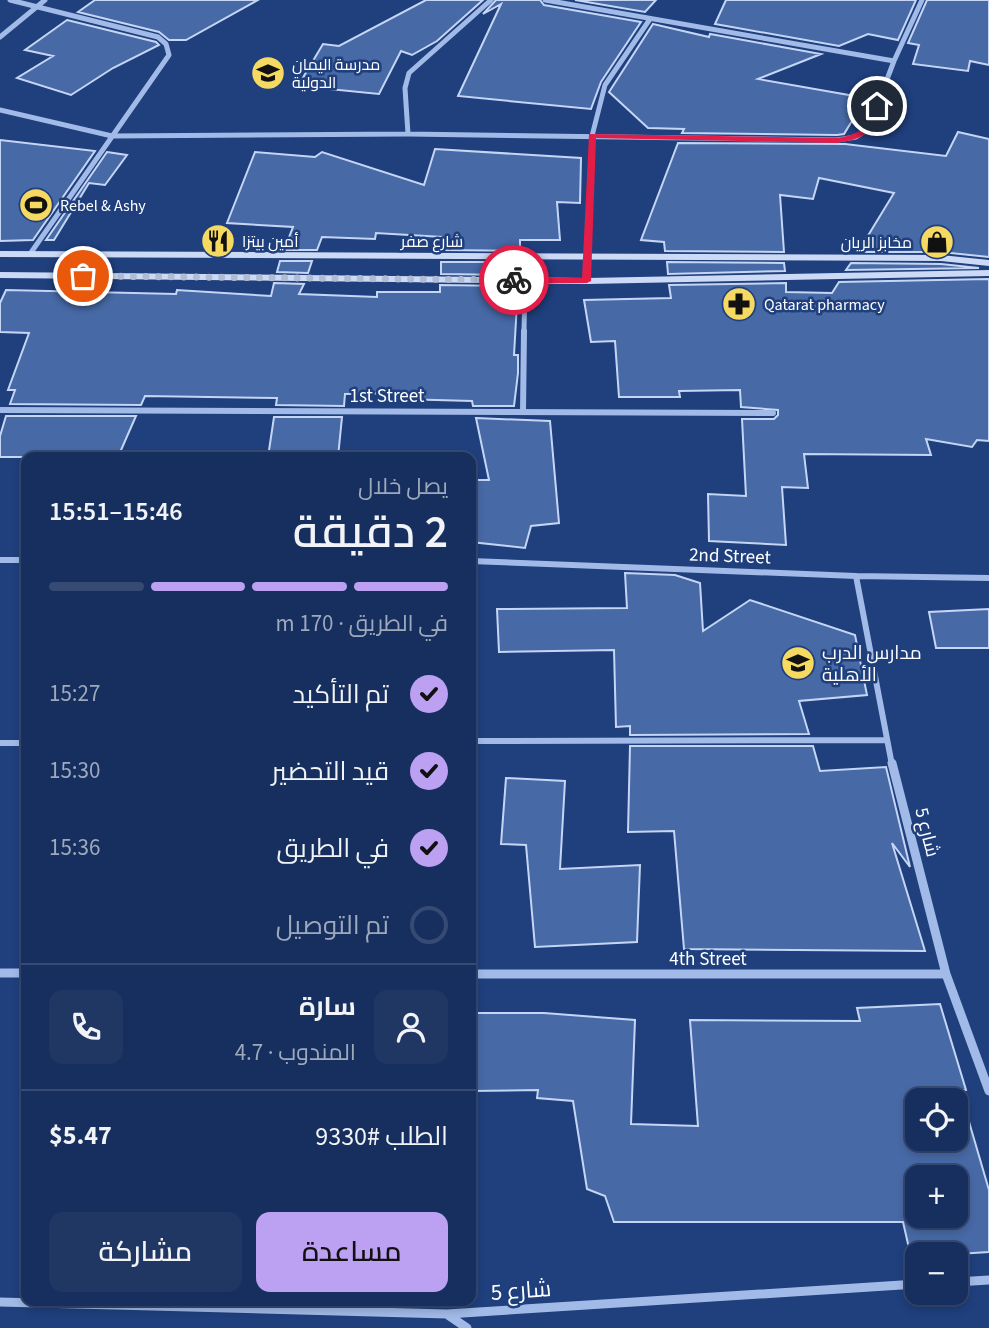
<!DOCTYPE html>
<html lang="ar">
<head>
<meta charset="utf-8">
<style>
	body { margin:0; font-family:"Source Sans 3",Cairo,sans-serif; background:#203764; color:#f1f3f6; direction:rtl; height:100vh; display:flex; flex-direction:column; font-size:26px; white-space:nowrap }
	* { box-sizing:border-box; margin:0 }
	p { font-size:23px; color:#9ea9bc }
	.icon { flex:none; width:38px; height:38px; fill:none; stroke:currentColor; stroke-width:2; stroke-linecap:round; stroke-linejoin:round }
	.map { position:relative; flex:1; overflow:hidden; direction:ltr }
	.drawer { position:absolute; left:21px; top:452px; width:455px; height:854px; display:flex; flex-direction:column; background:#172f5e; border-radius:14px; box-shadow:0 4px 10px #0003,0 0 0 2px #364a73; direction:rtl }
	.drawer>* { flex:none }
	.fabs { position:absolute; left:905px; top:1088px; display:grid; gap:14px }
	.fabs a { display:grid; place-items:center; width:63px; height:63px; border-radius:14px; background:#172f5e; box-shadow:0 4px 10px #0003,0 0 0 2px #364a73; font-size:35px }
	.pin { position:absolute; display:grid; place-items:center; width:60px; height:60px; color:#fff; margin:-30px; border:4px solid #fff; border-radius:50%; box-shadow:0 2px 7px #0007 }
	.courier { position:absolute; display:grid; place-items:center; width:70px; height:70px; margin:-35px; border:5px solid #e11d48; border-radius:50%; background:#fff; color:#222; box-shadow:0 2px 9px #0007 }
	.headline em { font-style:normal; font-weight:600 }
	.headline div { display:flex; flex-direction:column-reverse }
	.headline { display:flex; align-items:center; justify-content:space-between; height:119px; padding:0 28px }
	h1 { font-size:46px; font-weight:600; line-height:52px }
	.bar { display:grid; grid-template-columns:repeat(4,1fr); gap:10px 7px; align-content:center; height:84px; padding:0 28px }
	.bar i { height:9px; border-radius:5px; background:#364a73 }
	.bar .selected { background:#bca0f2 }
	.bar p { grid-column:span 4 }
	.line { display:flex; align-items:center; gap:18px; padding:0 28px; border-top:2px solid #364a73 }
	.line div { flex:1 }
	.round { display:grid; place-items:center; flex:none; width:74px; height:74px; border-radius:14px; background:#203764 }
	ol { padding:0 28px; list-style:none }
	li { display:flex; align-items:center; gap:21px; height:77px }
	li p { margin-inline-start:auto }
	li .icon { padding:7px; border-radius:50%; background:#bca0f2; color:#111; stroke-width:4 }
	li:last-child { color:#9ea9bc }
	li i { width:38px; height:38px; border:4px solid #364a73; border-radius:50% }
	.button { display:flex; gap:14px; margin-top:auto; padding:14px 28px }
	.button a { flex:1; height:80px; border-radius:14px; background:#bca0f2; color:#111; font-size:28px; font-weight:600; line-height:80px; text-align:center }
	.button a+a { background:#203764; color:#f1f3f6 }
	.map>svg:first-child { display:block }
</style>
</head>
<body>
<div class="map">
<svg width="989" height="1328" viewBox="0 0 989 1328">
	<rect width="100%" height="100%" fill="#1f3f7d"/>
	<!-- building -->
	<path fill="#4769a6" stroke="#c5d6f5" stroke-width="2" fill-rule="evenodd" d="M95,0H258L186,40H169L159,32L78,12Z
		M426,0H483L437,41L412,55L401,51L379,94L298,86L323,44L339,46Z
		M496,0H540L544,5L641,22L601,82L591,109L458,96L501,4L483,14Z
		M575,0H656L645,12Z
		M726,0H916L898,40L868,34L839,46L715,24Z
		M927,0H989V65L970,61L968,71L913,64L919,45L908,43Z
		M67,20L156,42L159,45L113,68L71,95L17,78L53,56L25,50Z
		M653,24L709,37L710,34L821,54L758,79L866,98L844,134L837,135L682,133L684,129L648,128L609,92Z
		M958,132L989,139V257L941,252H858L894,193L819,178L813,199L780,195L784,252L665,251L664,242L641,240L678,143L845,144L946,156Z
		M0,140L95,151L33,240L0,241Z
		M435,149L581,158L580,203L557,202L560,240H520V251L442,250V237L376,233L375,239L322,237L317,250H284L293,227L227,223L255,152L315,157L322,152L424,185Z
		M107,152L127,155L105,185L89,183L54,240H46Z
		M280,261H312L308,273L277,272Z
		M441,262H519L518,275L441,274Z
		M667,262L784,263L785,271L668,274Z
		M851,263L941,264L979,268L846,270Z
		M989,279V441L977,440L972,447L926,439L931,455L804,454L808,488L782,487L786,545L709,541L708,494L746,496L742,419H774L778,415V410L741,407L740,390L679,391L680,397H619L615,341L591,342L584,300L671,298L669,285L786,283V292L832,293L839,282Z
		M274,283L304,284L299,294L377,297V292H440V285L518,286L514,355H518V373L514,406H473L472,401L399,399V393L345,394L344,406L276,405L277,398L145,396L141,405L10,404L15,390H8L29,333L0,332V303L6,290L176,294L177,290L271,296Z
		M6,416H136L118,457H0V436Z
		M274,417H342L338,457H268Z
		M476,418L550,421L559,523L531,526L525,548L471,542V480H489Z
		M625,573L675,575L700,583L703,631L750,600L855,635L867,695L799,701L809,734L630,735V726L616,727L614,650L499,652L497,609L627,608Z
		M989,609V648H936L929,612Z
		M630,746H813L820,771L886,767L910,867L892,843L925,951L684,949L674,831L628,832Z
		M506,778L565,781L560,869L640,865L637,942L535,947L526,845L501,844Z
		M940,1004L966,1090L960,1091L989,1190V1252L911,1257L903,1222H614L605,1196L587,1189L573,1101L537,1098L538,1090L471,1091V1013H544L635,1020L631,1124L698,1126L690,1020L860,1021L857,1008ZM917,1101H956V1139H917ZM917,1178H956V1216H917Z"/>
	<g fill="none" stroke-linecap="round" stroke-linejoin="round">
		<!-- street-far2 -->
		<path stroke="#a1bae7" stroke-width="5" d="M10,0L158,37L166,44L169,55L30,254
			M545,0L894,61
			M0,37L45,0
			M0,110L112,136L408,134L837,140L856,137L868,129L894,61L922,0
			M408,134L405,88L409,73L491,0
			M587,281L592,136L605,85L650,19
			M524,332L525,280"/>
		<!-- street-far1 -->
		<path stroke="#a1bae7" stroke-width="6" d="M0,410L773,413
			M523,412L524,331
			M0,560H26
			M471,561L856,576L989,578
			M856,576L892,765
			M471,741L886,740
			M0,743H26"/>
		<!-- street -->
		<path stroke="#a1bae7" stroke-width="9" d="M892,763L946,974L989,1091
			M0,973H26
			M471,974H946
			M956,1282L989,1280
			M0,1302L447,1314L917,1284
			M448,1315L467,1328"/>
		<!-- secondary -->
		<path fill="#ccdaf6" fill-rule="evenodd" d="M0,251L941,255L989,260V266L941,261L0,257Z
			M989,270V276L587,284L0,278V272L587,278Z"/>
	</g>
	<!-- route -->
	<path fill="#e11d48" d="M877,104L881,106C870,134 867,138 837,143L596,138L591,281L587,283H514L510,280L514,277L582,278L589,134L837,138C875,132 857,121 877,104Z"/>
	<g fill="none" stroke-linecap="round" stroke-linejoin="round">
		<!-- done -->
		<path stroke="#b1bcd2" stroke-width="7" stroke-dasharray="0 12.6" d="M83,276L514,280"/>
	</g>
	<!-- icons -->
	<defs>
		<g id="school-disc" transform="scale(1.75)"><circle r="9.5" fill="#f5d961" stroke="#1f3f7d"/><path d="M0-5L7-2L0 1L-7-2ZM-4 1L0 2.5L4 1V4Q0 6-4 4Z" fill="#111"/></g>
		<g id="stadium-disc" transform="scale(1.75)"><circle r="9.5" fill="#f5d961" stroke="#1f3f7d"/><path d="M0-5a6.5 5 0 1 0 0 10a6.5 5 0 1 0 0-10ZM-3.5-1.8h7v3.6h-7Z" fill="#111"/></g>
		<g id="restaurant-disc" transform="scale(1.75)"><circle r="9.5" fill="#f5d961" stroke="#1f3f7d"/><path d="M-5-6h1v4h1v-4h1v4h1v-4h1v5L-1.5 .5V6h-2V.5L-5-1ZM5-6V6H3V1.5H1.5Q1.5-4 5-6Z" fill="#111"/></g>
		<g id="shop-disc" transform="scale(1.75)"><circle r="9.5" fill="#f5d961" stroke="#1f3f7d"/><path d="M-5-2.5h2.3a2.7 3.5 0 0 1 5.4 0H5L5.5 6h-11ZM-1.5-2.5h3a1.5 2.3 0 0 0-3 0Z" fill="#111"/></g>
		<g id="pharmacy-disc" transform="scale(1.75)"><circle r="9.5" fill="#f5d961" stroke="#1f3f7d"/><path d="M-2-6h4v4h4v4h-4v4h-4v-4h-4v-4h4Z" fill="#111"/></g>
	</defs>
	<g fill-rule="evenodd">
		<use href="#school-disc" x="268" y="73"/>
		<use href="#stadium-disc" x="36" y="205"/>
		<use href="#restaurant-disc" x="218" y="241"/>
		<use href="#shop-disc" x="937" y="242"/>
		<use href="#pharmacy-disc" x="739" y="304"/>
		<use href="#school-disc" x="798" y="663"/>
	</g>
	<g text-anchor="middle" stroke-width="5" stroke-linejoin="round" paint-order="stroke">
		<!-- far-poi labels -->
		<g font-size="16" fill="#fff" stroke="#1f3f7d" text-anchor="start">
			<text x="292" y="70">مدرسة اليمان<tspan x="292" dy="18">الدولية</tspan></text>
			<text x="60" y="211">Rebel &amp; Ashy</text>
			<text x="242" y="247">أمين بيتزا</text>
			<text x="912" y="248" text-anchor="end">مخابز الريان</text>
			<text x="764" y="310">Qatarat pharmacy</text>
		</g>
		<!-- far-street labels -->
		<g font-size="16" fill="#fff" stroke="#1f3f7d">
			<text x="432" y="247">شارع صفر</text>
		</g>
		<!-- street labels -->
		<g font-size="19" fill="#fff" stroke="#1f3f7d">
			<text x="387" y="402">1st Street</text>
			<text transform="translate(730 555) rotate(2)" y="7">2nd Street</text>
			<text transform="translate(928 832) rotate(76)" y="7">شارع 5</text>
			<text x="708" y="965">4th Street</text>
		</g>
		<!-- poi labels -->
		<g font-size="19" fill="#fff" stroke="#1f3f7d" text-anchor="start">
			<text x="822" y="659">مدارس الدرب<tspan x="822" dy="22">الأهلية</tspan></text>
		</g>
		<!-- near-street labels -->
		<g font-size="23" fill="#fff" stroke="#1f3f7d">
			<text transform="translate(521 1290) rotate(-4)" y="8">شارع 5</text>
		</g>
	</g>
</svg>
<div class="fabs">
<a><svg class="icon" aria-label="locate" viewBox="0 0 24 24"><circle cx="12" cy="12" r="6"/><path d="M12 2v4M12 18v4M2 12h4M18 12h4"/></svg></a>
<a>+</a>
<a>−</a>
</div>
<div class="pin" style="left:83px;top:276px;background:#ea580c"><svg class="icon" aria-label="bag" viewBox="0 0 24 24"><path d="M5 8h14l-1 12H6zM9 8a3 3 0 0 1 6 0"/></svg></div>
<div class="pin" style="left:877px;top:106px;background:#1f2937"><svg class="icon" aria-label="home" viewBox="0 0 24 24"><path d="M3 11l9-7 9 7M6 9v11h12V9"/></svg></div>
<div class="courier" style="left:514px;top:280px"><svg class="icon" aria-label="bike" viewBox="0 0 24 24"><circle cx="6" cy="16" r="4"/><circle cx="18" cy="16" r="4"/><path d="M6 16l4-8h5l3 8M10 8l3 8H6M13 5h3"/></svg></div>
<section class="drawer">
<div class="headline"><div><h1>2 دقيقة</h1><p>يصل خلال</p></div><em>15:46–15:51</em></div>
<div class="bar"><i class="selected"></i><i class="selected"></i><i class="selected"></i><i></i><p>في الطريق · 170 m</p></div>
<ol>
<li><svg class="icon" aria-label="check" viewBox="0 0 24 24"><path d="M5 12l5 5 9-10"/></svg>تم التأكيد<p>15:27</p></li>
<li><svg class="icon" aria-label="check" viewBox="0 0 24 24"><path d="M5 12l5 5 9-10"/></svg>قيد التحضير<p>15:30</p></li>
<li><svg class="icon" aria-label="check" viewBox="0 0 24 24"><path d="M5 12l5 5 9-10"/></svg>في الطريق<p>15:36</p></li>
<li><i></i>تم التوصيل</li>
</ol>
<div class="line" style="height:126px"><a class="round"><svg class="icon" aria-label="person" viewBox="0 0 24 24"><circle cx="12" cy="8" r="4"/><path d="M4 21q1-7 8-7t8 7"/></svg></a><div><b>سارة</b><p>المندوب · 4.7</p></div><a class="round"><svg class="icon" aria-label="phone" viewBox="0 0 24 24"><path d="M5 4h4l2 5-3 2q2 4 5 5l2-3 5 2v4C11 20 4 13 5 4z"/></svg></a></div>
<div class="line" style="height:91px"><div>الطلب #9330</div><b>$5.47</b></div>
<div class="button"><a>مساعدة</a><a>مشاركة</a></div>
</section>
</div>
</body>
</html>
